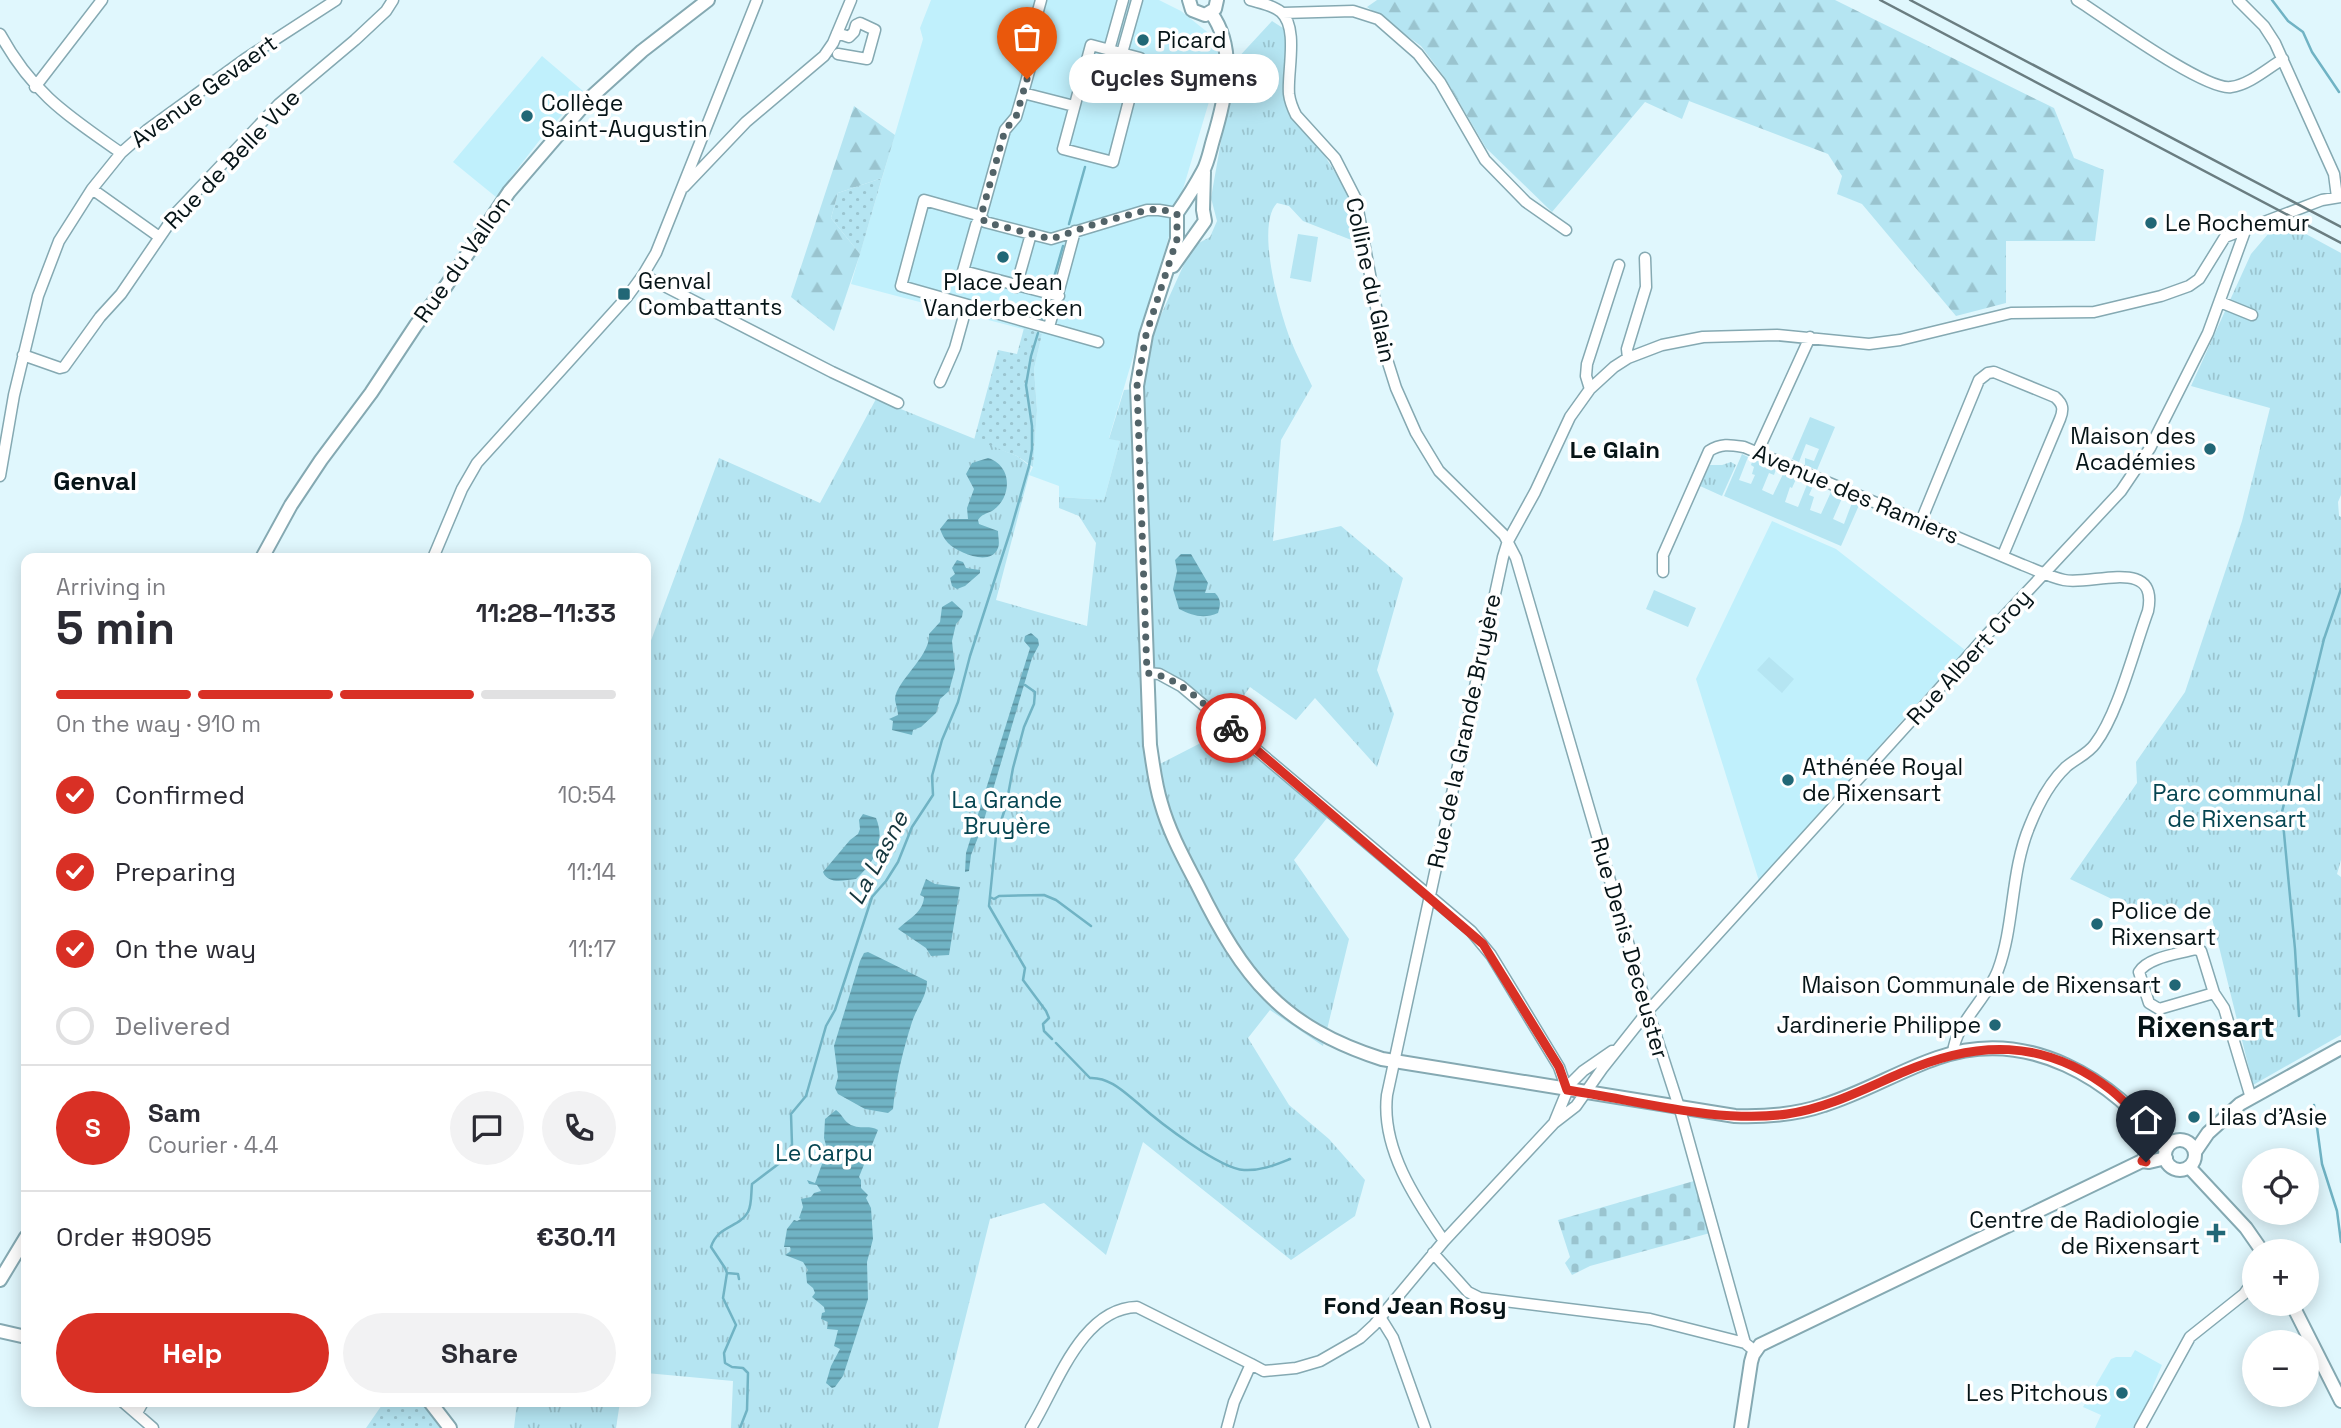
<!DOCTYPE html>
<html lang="en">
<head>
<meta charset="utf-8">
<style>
	body { margin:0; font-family:"Space Grotesk",sans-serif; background:#f2f2f3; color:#2b2b33; height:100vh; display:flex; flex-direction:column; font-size:26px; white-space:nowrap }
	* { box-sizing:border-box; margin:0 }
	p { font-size:23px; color:#7c7c81 }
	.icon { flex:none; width:38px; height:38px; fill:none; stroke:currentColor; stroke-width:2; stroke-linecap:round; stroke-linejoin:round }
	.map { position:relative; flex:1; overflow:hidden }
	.details { position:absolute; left:21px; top:553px; width:630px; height:854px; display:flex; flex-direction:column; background:#fff; border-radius:14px; box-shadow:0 4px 18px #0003 }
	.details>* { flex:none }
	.controls { position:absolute; left:2242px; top:1148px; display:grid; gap:14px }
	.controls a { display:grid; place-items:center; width:77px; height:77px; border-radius:50%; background:#fff; box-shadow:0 4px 18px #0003; font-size:35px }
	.pin { position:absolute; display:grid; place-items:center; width:60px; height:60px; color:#fff; margin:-72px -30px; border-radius:50% 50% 50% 0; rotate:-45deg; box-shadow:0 0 7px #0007 }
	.pin .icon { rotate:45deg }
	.courier { position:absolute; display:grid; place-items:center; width:70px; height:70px; margin:-35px; border:5px solid #d93025; border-radius:50%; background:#fff; color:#222; box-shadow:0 2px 9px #0007 }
	.bubble { position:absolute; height:49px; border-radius:24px; background:#fff; box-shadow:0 4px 18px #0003; font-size:23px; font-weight:700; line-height:49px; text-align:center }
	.head em { font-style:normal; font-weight:700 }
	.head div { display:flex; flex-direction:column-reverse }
	.head { display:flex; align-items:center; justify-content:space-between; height:119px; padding:0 35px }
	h1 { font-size:46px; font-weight:700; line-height:52px }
	.bar { display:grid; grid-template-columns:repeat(4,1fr); gap:10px 7px; align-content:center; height:84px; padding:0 35px }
	.bar i { height:9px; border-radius:5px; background:#e1e1e2 }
	.bar .selected { background:#d93025 }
	.bar p { grid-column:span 4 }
	.line { display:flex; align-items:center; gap:18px; padding:0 35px; border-top:2px solid #e1e1e2 }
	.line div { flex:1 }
	.round { display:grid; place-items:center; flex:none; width:74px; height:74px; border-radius:37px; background:#f2f2f3 }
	ol { padding:0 35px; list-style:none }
	li { display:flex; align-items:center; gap:21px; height:77px }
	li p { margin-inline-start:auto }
	li .icon { padding:7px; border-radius:50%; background:#d93025; color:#fff; stroke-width:4 }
	li:last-child { color:#7c7c81 }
	li i { width:38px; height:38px; border:4px solid #e1e1e2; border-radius:50% }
	.primary-button { display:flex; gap:14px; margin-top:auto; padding:14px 35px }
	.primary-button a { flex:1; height:80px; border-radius:42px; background:#d93025; color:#fff; font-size:28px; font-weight:700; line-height:80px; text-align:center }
	.primary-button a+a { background:#f2f2f3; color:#2b2b33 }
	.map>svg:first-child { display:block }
</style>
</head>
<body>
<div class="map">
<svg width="2341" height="1428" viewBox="0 0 2341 1428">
	<defs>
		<pattern id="grass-dots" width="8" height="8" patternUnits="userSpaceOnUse" patternTransform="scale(1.75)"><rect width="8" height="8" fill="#b5e5f2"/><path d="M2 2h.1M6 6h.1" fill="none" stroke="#9ac4cf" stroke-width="1.8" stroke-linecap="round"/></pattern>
		<pattern id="forest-firs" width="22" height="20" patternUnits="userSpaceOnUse" patternTransform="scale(1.75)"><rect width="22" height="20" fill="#b5e5f2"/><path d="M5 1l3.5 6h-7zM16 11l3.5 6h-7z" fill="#9ac4cf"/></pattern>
		<pattern id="cemetery-stones" width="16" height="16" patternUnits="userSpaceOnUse" patternTransform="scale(1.75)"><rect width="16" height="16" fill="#b5e5f2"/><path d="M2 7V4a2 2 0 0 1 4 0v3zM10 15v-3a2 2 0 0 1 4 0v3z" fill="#9ac4cf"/></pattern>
		<pattern id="park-tufts" width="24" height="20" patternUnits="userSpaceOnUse" patternTransform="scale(1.75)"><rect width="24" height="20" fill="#b5e5f2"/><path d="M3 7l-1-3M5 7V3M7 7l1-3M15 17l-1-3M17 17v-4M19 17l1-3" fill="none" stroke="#9ac4cf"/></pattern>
		<pattern id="water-rules" width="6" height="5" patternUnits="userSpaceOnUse" patternTransform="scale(1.75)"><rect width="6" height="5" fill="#70b3c4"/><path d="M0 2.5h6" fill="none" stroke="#5a909e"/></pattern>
	</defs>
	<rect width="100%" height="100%" fill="#e0f7fd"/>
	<!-- built -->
	<path fill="#c0f0fc" d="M931,0H1159L1181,11L1211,35L1222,58L1109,438L1120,441L1104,500L1059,497V486L1029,475L1033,467L1037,410L1034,369L1042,334L851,284L923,39L920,28Z
		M542,56L583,91L539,141L496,197L453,162Z
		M1772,521L1836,549L1965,650L1759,881L1696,679Z
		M2135,1350L2162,1365L2153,1386L2151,1400L2136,1428H2095L2101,1415L2083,1407L2111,1359L2116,1357H2131Z"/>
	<!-- grass -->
	<path fill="url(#grass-dots)" d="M882,178L860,254L831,218L838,193Z
		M1024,328L1042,334L1034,369L1037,410L1033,467L1017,456L974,440L998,350L1017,354Z
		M384,1402H424L446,1428H366Z"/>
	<!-- forest -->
	<path fill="url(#forest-firs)" d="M1377,0H1835L2054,108L2074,158L2104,170L2095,241H2006V303L1956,316L1862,204L1837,194L1842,176L1828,154L1689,101L1682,119L1645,102L1552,212L1486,148L1445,78L1421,46L1367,7Z
		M854,106L895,135L882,178L838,193L831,218L860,254L834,331L791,297Z"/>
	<!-- cemetery -->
	<path fill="url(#cemetery-stones)" d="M1694,1181L1710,1233L1590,1266L1572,1275L1565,1263L1570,1257L1558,1220Z"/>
	<!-- park -->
	<path fill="url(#park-tufts)" d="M1272,21L1286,30L1285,105L1290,117L1323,153L1351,198L1359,243L1303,221L1289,206L1277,203C1255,226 1280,313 1291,341C1297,356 1305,371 1312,386L1281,440L1273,541L1341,526L1403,578L1377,670L1394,714L1377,767L1315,698L1296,720L1250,687L1225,722L1181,686L1148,673L1154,767L1226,730L1327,818L1294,860L1349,939L1323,1046L1270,1010L1248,1038L1289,1105L1329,1139L1365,1180L1355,1216L1291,1260L1143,1142L1106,1255L1044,1203L990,1219L938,1428H731L733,1381L646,1373V654L719,458L820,503L876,399L1017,456L1031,467L996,600L1087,626L1096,543L1079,516L1059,508V497L1104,500L1120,441L1109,439L1124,390L1144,388L1155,328L1185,262L1197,244L1210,237L1217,221L1211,198L1235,61Z
		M2280,220L2341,253V495L2338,502L2339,516L2341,517V860L2337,874L2341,877V1035L2253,1085L2209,906L2139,912L2070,879L2137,783L2136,762L2185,692L2242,521L2270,408L2191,386L2251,254Z
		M1731,462L1736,465L1722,496L1700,486L1710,465H1722Z
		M517,1402H620L616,1428H514Z"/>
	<!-- garden -->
	<path fill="#b5e5f2" d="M1298,234L1318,237L1311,282L1290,278Z
		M1810,417L1835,427L1817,470L1805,465V458L1814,461L1819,449L1806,444L1799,462L1792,459Z
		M1742,454L1748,457L1739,480L1751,484L1755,475L1752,474L1754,467L1751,465L1753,459L1776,469L1774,475L1769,473L1762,490L1773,495L1784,472L1797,477L1792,488L1790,487L1785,502L1798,507L1808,482L1814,484L1809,495L1814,497L1810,510L1821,514L1831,492L1843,496L1833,519L1844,524L1853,500L1860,503L1841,546L1724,496Z
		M1654,590L1696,608L1688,627L1646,609Z
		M1769,657L1794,679L1782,693L1757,670Z"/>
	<!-- water -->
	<path fill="url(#water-rules)" d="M988,458C995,460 1000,464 1004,471C1011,485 1005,503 992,511C986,514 982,514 978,520L979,524L998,531C998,537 1000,543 998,548C991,567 958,553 948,543C944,539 942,534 940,529L948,519H968L967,508L974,489L966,474L972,463Z
		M1181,554H1191L1208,583L1205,593H1215C1221,599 1221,604 1218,613C1204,619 1193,616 1179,609L1173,589L1177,571L1175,560Z
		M957,560L963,562L966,568L980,570V573L965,586L957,589L952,586L950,578L955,574L952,568Z
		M952,601L963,611L962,617L956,624L952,641L955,669L949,691L940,699L936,713L921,727L913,730L912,735L892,730L893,721L889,719L898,715C898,710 895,702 895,699C896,681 931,656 929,634L940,622L942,607Z
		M1031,633L1038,639L1039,645L1032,658L981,830L971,855L969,871L965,872L966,853L1030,648L1024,641L1025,636Z
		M863,814L876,818C886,843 874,862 856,879C845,880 828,885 823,872L850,840L858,834L860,829L859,820Z
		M926,879L935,884L960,887L949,955L931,956L926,948L898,929C908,919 923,913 924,897L920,895Z
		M868,952L927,981C927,997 917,1007 912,1022C903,1050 896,1079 893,1109L888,1113L865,1109L838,1094L835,1088L838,1077L834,1046L860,961L864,953Z
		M836,1110C843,1115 845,1124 854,1126C862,1129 870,1125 878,1130L859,1177L861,1180V1188L868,1195L866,1198L871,1208L873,1239L867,1262L868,1299L843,1376L835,1387L832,1388L826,1383L831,1366L840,1349L834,1346L838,1330L827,1329L828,1322L821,1319L822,1313L825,1312L824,1307L812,1297L815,1293L813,1288L807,1283L806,1273L808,1270L803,1262L785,1255L791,1251L790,1247H784L787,1229L794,1220L797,1221L801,1219L799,1218L803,1207L801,1199L811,1197L814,1193L821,1191L817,1185L809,1184L807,1180L815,1183L822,1164L826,1162L828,1153L824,1138L825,1119Z"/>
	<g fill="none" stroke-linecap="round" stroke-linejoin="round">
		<!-- stream -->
		<path stroke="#70b3c4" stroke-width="2.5" d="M2272,0L2288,21L2303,32L2312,52L2339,92
			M1069,224L1085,167
			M1042,319L1063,246
			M1025,685L1035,692L1034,704L1024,727L1013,768L1006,806L996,836L989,906L1025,968L1023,980L1046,1011L1049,1018L1043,1024L1044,1031L1052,1039
			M990,897L994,899L999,896L1044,895L1056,900L1091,926
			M2299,1016L2295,949L2282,812L2324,639L2341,589
			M1056,1043L1090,1078C1110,1077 1125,1093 1140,1105C1159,1122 1220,1169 1244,1170C1261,1171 1275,1165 1290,1159
			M2314,1105L2322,1164L2337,1211L2341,1242
			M727,1273L738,1274L739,1279
			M740,1428L747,1410L748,1373L743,1368L732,1367L725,1363L724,1353L736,1325L723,1298L727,1273L725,1268L711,1247C718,1225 739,1228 748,1212C752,1205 751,1192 752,1184L785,1159L792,1145L791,1114L806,1096L826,1026L835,1010L872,897L886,881L898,862L912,827L933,795L932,776L942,740L958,702L970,656L1011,529L1029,466L1032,449V426L1026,385L1031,356L1038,333"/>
		<!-- minor casing -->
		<g stroke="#85a9b2" stroke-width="13">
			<path id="minor" d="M1041,0L1027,51L1031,64L1023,93L1016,117L1005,130L981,216L976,225L963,271L1059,296
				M1250,0C1260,3 1273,5 1281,12C1299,28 1287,72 1289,94C1290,102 1293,109 1296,115L1335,158L1356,199L1384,350L1396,388L1416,433L1439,471L1504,535L1516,558L1648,1011L1681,1113L1745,1343L1755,1351
				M2077,0C2104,17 2205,91 2231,87C2249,85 2268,68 2283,59
				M2238,0L2264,26L2275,43L2334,174L2337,197
				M1283,13L1353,11L1378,19L1418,54L1428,67L1440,82L1485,160L1526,202L1566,230
				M837,33L849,37L854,32L856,25L860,23L875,30L867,59L838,54
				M0,34C33,94 67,115 121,153
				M1091,45L1140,58L1113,162L1063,149Z
				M1109,50L1123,0
				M1122,53L1137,0
				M35,87L102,0
				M1023,93L1074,106
				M684,187L746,122L824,56L833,43L851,0
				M92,189L158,236
				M643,275L832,372L898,403
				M1016,287L1031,234
				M2220,302L2252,315
				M1049,327L1075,231
				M1098,342L901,286L924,200L981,216L985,222L1051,239L1147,210H1159L1177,213
				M23,355L60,368L64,367L100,317L121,294L177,212L279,104L355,40L386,11L393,0
				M1628,358L1627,349L1646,287L1645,258
				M940,382L955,348L967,305
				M1590,389L1586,376L1587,364L1619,265
				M1757,453L1810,337
				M0,476L14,395L38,296L59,241L92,189L121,153L147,130L245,59L336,0
				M1921,521L1979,380L1988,373L1994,372L2055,397C2063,404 2064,409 2060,419L2003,555
				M433,558L462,489L477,463L627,297L643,275L656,253L757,0
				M1663,572V555L1709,451C1721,443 1731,445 1744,447L2023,565C2036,570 2050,577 2064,580C2092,586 2159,556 2148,611C2134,649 2118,714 2095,744C2088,754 2075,759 2066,767C2050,782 2038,805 2030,825C2010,872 2015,924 1998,970C1987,999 1955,1024 1953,1053
				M1147,673L1159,674L1181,686L1471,931L1491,955L1559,1067L1567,1090
				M2214,993L2159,1009L2149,1003L2139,972C2148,957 2179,954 2195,949L2201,951L2214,993L2224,1008L2251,1098
				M1554,1123L1576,1106L1602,1069L1648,1011L1910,722L1982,640L2121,491L2150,448L2208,333L2245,231
				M1444,1241C1415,1199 1381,1148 1387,1095L1503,557L1508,541L1535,492L1570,417L1590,389L1614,367L1628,358L1662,345L1703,337L1777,335L1869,344L1900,340L2011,313L2094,312L2161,296L2189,286L2199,279L2225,237L2322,200L2341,197
				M1433,1253L1468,1292L1480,1298L1650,1319L1745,1343
				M1380,1317L1393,1338L1425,1428
				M1251,1364L1264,1371L1296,1368L1320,1361L1360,1338L1374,1325L1444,1241L1554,1123L1570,1084L1583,1071L1612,1051
				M123,1402L153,1428
				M137,1413L143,1402
				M1031,1428C1056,1388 1081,1308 1137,1307L1251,1364L1234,1402L1227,1428
				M2140,1428L2190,1337L2244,1294L2254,1280"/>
		</g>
		<!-- tertiary casing -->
		<g stroke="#85a9b2" stroke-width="16">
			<path id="tertiary" d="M262,558L291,505L321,460L371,393L416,325L446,286L509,192L589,99L642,51L708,0
				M2195,1152L2208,1133L2240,1104L2341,1048
				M2142,1161L2153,1145L2152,1130
				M0,1280L26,1237
				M0,1331L26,1337
				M430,1402L450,1428
				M1741,1428L1751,1362L1753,1355L1760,1345L2142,1161L2149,1162L2166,1158"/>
		</g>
		<!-- secondary casing -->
		<g stroke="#85a9b2" stroke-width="16">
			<path id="secondary" d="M1189,0L1192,10L1205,15L1215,9L1217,0
				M1211,13C1238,50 1225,100 1213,140C1210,150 1208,162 1203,171C1195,186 1186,200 1177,213V239L1146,335L1137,386L1150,745C1153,764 1155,784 1161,803C1169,832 1184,859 1198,886C1243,977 1281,1027 1382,1059L1735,1116C1765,1117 1795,1115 1824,1105C1863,1093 1899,1071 1937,1058C2027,1026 2114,1078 2166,1150
				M1173,266L1205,221L1203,210L1204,172
				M2165 1155a15 15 0 1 1 30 0a15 15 0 1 1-30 0Z
				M2189,1167L2246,1228L2262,1251
				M2292,1304L2341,1401"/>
		</g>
		<!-- minor -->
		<use href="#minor" stroke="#fff" stroke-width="10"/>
		<!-- tertiary -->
		<use href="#tertiary" stroke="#fff" stroke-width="12"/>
		<!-- secondary -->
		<use href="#secondary" stroke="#fff" stroke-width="12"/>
		<!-- rail -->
		<path stroke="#6a7d81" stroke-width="2.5" d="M1880,0L2341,243
			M1910,0L2341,227"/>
	</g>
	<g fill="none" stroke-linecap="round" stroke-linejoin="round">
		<!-- done -->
		<path stroke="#526368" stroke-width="7" stroke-dasharray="0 12.6" d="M1027,79L1016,117L1005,130L981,216L985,222L1051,239L1095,224L1147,210L1160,209L1177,214V239L1146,335L1137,386L1147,673C1180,676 1207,708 1231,728"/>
		<!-- route -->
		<path stroke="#d93025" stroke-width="9" d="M1231,728L1483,944L1559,1067L1567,1090C1636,1100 1718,1124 1787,1114C1828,1108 1864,1089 1901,1073C1976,1040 2044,1038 2111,1090C2126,1102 2139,1117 2152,1130L2153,1145L2142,1161L2146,1162"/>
	</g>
	<!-- markers -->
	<g fill="#216776" stroke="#fff" stroke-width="2.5">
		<circle cx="1143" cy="40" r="7"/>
		<circle cx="527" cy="116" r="7"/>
		<circle cx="2151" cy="223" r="7"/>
		<circle cx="1003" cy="257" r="7"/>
		<rect x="617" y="287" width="14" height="14" rx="3.5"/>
		<circle cx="2210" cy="449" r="7"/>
		<circle cx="1788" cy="780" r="7"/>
		<circle cx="2097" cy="924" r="7"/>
		<circle cx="2175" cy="985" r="7"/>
		<circle cx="1995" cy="1025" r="7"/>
		<circle cx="2194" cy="1117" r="7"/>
		<path d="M2212.5 1222.5h7v7h7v7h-7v7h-7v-7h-7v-7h7z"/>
		<circle cx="2122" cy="1393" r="7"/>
	</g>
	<g text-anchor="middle" stroke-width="7" stroke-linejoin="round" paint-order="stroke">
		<!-- poi labels -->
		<g font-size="23" fill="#061417" stroke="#fff" text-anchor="start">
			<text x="1157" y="48">Picard</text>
			<text x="541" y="111">Collège<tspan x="541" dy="26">Saint-Augustin</tspan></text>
			<text x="2165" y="231">Le Rochemur</text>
			<text x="638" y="289">Genval<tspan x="638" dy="26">Combattants</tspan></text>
			<text x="1003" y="290" text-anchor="middle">Place Jean<tspan x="1003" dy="26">Vanderbecken</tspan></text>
			<text x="2196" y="444" text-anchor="end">Maison des<tspan x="2196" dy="26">Académies</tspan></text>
			<text x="1802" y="775">Athénée Royal<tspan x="1802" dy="26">de Rixensart</tspan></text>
			<text x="2111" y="919">Police de<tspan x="2111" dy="26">Rixensart</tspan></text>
			<text x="2161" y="993" text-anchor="end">Maison Communale de Rixensart</text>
			<text x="1981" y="1033" text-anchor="end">Jardinerie Philippe</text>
			<text x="2208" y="1125">Lilas d'Asie</text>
			<text x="2200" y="1228" text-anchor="end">Centre de Radiologie<tspan x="2200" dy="26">de Rixensart</tspan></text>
			<text x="2108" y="1401" text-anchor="end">Les Pitchous</text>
		</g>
		<!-- street labels -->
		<g font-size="23" fill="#061417" stroke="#fff">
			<text transform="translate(204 91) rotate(-36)" y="8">Avenue Gevaert</text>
			<text transform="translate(232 159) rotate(-46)" y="8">Rue de Belle Vue</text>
			<text transform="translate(462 259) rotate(-55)" y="8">Rue du Vallon</text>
			<text transform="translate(1371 280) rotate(78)" y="8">Colline du Glain</text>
			<text transform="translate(1856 494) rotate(23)" y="8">Avenue des Ramiers</text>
			<text transform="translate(1969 657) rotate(-48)" y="8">Rue Albert Croy</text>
			<text transform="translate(1464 731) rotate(-78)" y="8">Rue de la Grande Bruyère</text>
			<text transform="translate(1630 948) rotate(74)" y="8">Rue Denis Deceuster</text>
		</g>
		<!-- park labels -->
		<g font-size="23" fill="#054551" stroke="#fff">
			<text x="2237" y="801">Parc communal<tspan x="2237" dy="26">de Rixensart</tspan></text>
			<text x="1007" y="808">La Grande<tspan x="1007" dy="26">Bruyère</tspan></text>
			<text x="824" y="1161">Le Carpu</text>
		</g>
		<!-- neighbourhood labels -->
		<g font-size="24" font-weight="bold" fill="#061417" stroke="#fff">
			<text x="1615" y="458">Le Glain</text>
			<text x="1415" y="1314">Fond Jean Rosy</text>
		</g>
		<!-- water labels -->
		<g font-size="24" font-style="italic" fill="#14363d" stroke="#fff">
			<text transform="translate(878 858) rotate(-62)" y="8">La Lasne</text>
		</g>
		<!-- quarter labels -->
		<g font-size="26" font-weight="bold" fill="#061417" stroke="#fff">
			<text x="95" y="490">Genval</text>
		</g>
		<!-- district labels -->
		<g font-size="30" font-weight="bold" fill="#061417" stroke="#fff">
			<text x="2206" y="1037">Rixensart</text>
		</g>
	</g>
</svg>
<div class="controls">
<a><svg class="icon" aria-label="locate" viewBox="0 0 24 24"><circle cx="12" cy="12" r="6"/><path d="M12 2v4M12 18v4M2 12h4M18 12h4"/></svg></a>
<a>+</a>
<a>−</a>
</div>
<div class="pin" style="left:1027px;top:79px;background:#ea580c"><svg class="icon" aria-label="bag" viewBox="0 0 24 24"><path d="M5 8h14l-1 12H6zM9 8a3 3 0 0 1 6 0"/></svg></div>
<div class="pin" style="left:2146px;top:1162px;background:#1f2937"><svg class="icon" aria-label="home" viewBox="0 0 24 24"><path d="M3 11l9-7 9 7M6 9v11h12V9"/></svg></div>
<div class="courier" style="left:1231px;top:728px"><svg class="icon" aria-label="bike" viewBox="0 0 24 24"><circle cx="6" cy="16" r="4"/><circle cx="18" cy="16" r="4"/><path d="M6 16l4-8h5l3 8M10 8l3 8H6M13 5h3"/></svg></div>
<div class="bubble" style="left:1069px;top:54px;width:210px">Cycles Symens</div>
<section class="details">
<div class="head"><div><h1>5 min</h1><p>Arriving in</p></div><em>11:28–11:33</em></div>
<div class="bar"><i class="selected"></i><i class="selected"></i><i class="selected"></i><i></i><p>On the way · 910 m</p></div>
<ol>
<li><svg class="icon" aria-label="check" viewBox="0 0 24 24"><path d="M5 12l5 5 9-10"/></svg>Confirmed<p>10:54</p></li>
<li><svg class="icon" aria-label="check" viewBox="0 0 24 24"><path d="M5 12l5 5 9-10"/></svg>Preparing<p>11:14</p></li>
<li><svg class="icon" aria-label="check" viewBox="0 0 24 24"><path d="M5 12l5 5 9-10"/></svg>On the way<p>11:17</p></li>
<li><i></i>Delivered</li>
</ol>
<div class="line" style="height:126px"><b class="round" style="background:#d93025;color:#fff">S</b><div><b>Sam</b><p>Courier · 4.4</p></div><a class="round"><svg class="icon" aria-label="chat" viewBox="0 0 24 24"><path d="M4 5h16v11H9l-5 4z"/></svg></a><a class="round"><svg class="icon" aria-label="phone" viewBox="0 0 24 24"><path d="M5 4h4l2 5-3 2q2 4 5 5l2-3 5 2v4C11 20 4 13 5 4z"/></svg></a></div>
<div class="line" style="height:91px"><div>Order #9095</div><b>€30.11</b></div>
<div class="primary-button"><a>Help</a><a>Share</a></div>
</section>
</div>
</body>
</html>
